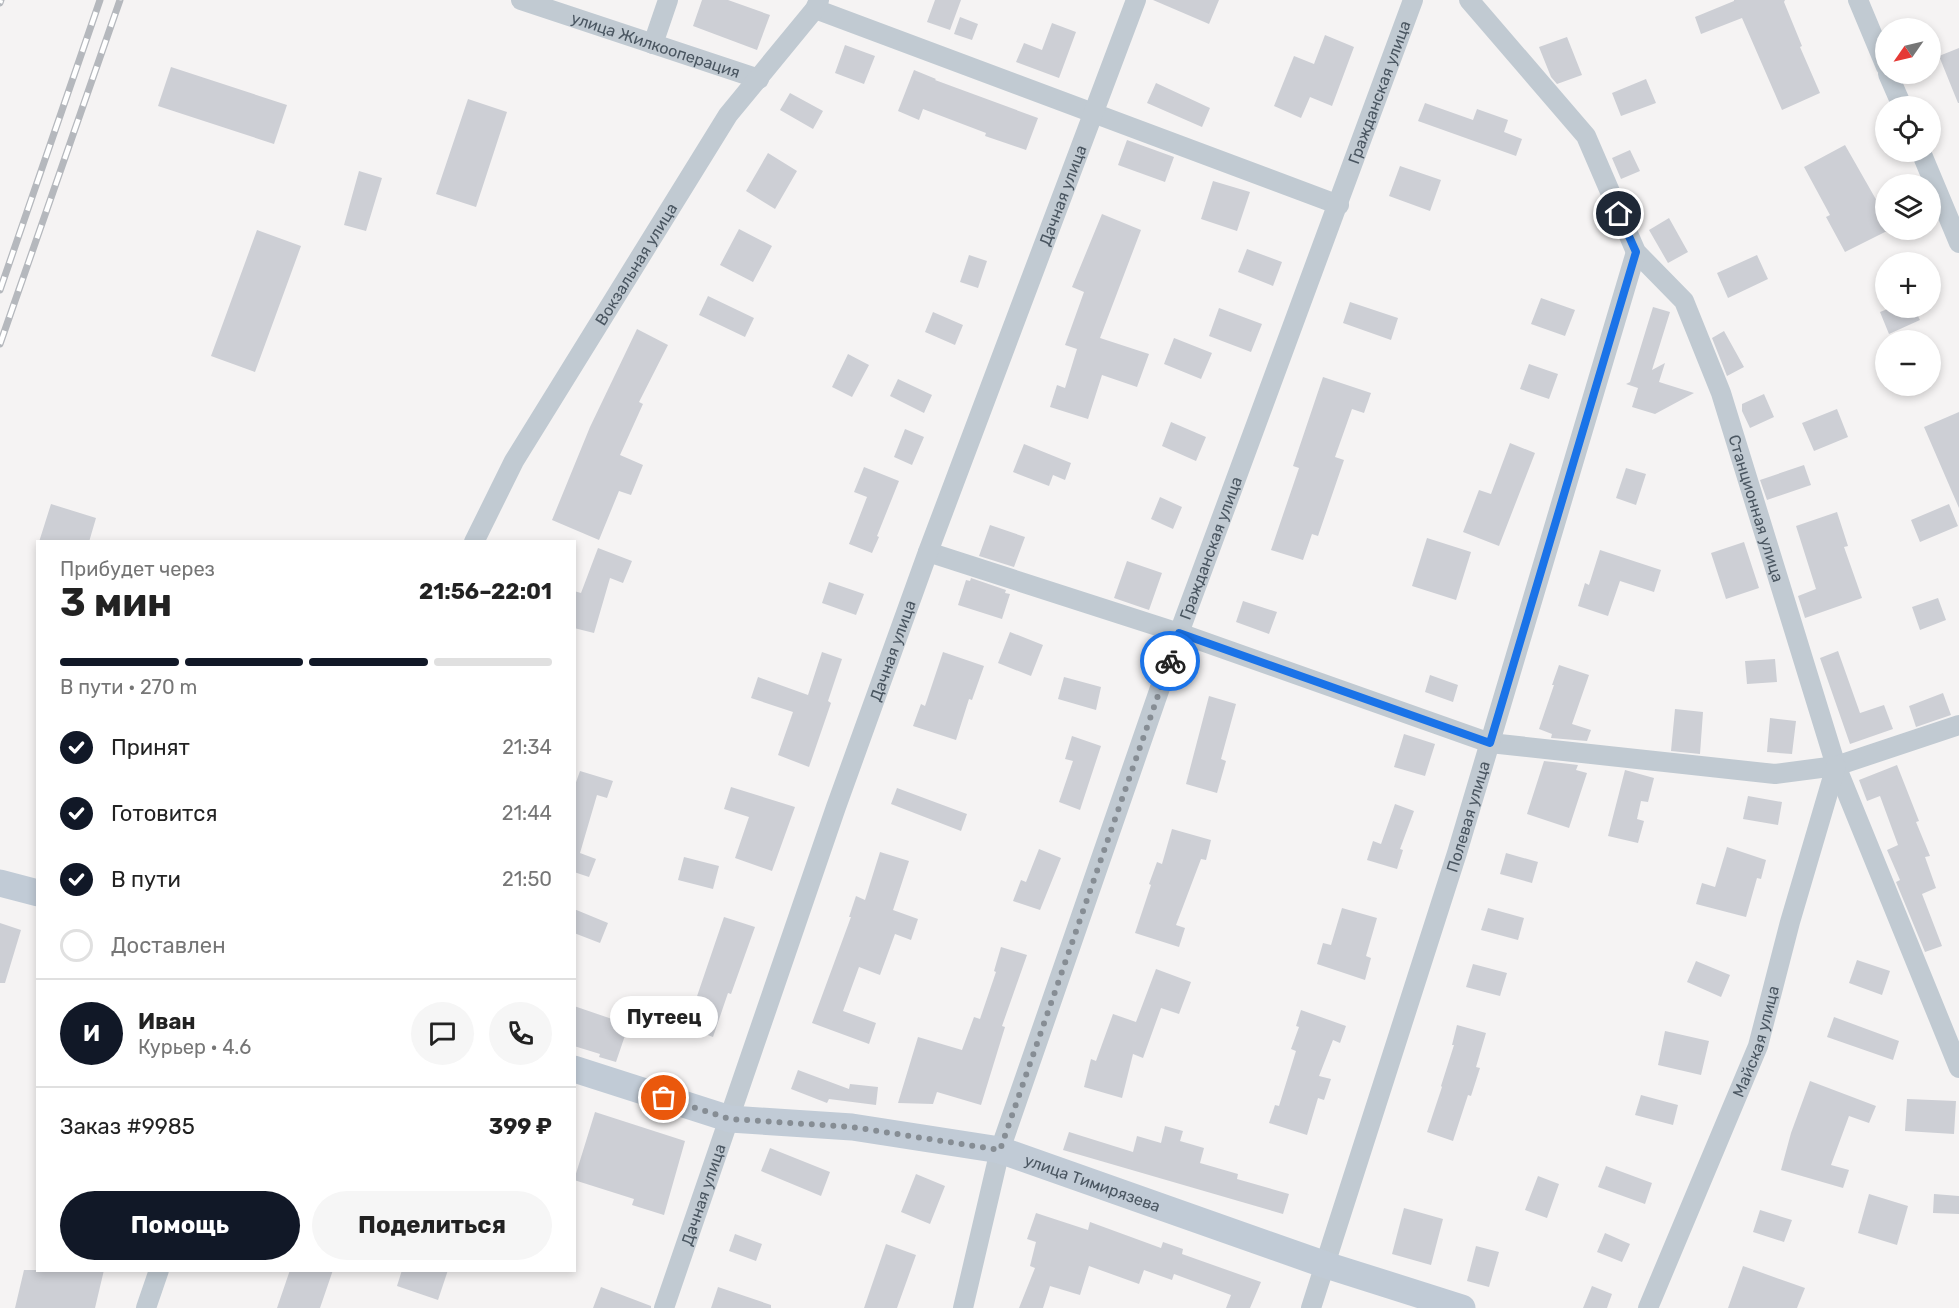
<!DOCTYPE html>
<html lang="ru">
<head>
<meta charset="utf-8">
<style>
	body { margin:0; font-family:Rubik,sans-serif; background:#f6f6f6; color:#222; height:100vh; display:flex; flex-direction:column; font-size:22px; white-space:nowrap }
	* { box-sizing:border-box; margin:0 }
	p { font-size:20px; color:#767676 }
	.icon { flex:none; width:33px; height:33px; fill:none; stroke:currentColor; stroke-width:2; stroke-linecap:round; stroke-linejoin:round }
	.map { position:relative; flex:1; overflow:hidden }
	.drawer { position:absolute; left:36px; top:540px; width:540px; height:732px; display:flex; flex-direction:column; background:#fff; border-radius:0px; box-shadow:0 3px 9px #0003 }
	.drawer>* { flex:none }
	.needle { width:39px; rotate:236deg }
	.tools { position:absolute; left:1875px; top:18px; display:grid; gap:12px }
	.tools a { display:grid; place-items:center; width:66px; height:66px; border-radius:50%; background:#fff; box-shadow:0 3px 9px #0003; font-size:30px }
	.pin { position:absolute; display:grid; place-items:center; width:51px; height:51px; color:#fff; margin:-26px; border:3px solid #fff; border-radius:50%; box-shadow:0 2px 6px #0007 }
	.courier { position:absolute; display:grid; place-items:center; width:60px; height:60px; margin:-30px; border:4px solid #1a73e8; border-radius:50%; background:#fff; color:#222; box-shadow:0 2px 8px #0007 }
	.bubble { position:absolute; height:42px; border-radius:21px; background:#fff; box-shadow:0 3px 9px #0003; font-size:20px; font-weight:700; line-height:42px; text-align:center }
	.summary em { font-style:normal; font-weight:700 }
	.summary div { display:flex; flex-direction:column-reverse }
	.summary { display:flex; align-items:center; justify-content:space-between; height:102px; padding:0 24px }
	h1 { font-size:39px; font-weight:700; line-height:45px }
	.bar { display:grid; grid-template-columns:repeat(4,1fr); gap:9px 6px; align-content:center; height:72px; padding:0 24px }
	.bar i { height:8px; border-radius:4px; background:#e0e0e0 }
	.bar .active { background:#111827 }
	.bar p { grid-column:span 4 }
	.line { display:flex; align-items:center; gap:15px; padding:0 24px; border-top:2px solid #e0e0e0 }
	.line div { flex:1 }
	.round { display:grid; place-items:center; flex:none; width:63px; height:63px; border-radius:32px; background:#f6f6f6 }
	ol { padding:0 24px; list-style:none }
	li { display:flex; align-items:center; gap:18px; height:66px }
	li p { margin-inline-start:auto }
	li .icon { padding:6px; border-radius:50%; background:#111827; color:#fff; stroke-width:4 }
	li:last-child { color:#767676 }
	li i { width:33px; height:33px; border:3px solid #e0e0e0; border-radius:50% }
	.primary-button { display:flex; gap:12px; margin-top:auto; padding:12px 24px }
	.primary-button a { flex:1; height:69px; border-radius:36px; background:#111827; color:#fff; font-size:24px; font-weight:700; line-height:69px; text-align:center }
	.primary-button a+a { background:#f6f6f6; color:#222 }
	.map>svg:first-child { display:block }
</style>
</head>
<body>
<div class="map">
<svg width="1959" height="1308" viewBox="0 0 1959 1308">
	<rect width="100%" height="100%" fill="#f5f3f3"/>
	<!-- building -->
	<path fill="#cdcfd5" d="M702,0H728L770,15L757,50L693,26Z
		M935,0H961L950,30L927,22Z
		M1153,0H1219L1209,24Z
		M1734,0H1785L1784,2L1802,46L1800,47L1820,93L1782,110L1742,18L1701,34L1695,17L1734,1Z
		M960,17L978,24L972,40L954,34Z
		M1052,23L1076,32L1059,78L1016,62L1024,43L1042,50Z
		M1325,35L1354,47L1332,106L1310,97L1301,118L1274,106L1294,56L1314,64Z
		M1567,37L1582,75L1557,84L1551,77L1539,47Z
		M845,45L875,56L864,84L835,73Z
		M1959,48V103H1958L1939,56Z
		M171,67L287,105L274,144L158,106Z
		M914,70L936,79L935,80L1038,118L1026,150L985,136L986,133L923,109L919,120L898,111Z
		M1646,79L1656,103L1621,116L1612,93Z
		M1156,83L1210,108L1202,127L1147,103Z
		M790,93L823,111L813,129L780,110Z
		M468,99L507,112L476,207L436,194Z
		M1425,103L1473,120L1477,109L1508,120L1504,132L1522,139L1516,156L1418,121Z
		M1127,140L1174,157L1165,182L1118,165Z
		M1845,145L1886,217V230H1889L1845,252L1826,217L1830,215L1804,167Z
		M1630,150L1640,171L1621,179L1612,158Z
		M768,153L797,171L775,209L746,191Z
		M1400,166L1441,180L1430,211L1389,196Z
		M359,171L382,178L366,231L344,225Z
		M1213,181L1250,192L1237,231L1201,219Z
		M1102,214L1141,230L1100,338L1149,354L1137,387L1102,375L1088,419L1050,407L1057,385L1065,388L1077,349L1065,345L1084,292L1072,287Z
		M1669,218L1688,252L1668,263L1649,230Z
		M739,229L772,246L753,282L720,265Z
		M257,230L301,246L255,372L211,356Z
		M1247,249L1282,262L1273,286L1238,272Z
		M969,255L987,261L978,288L960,282Z
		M1757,255L1768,279L1728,298L1717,273Z
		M708,296L754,318L745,337L699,315Z
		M1541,298L1575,310L1565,336L1531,324Z
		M1350,302L1398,318L1391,340L1343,323Z
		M1653,307L1670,312L1652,370L1665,363L1659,382L1694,393L1655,414L1632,407L1638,388L1626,384L1630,382Z
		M1219,308L1262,324L1251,352L1209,336Z
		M1890,308H1914L1920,320L1889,334L1880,312Z
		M933,312L963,325L955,345L925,332Z
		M637,329L668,345L639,402L643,404L620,455L643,465L631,495L619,491L599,540L552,520L590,427Z
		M1724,331L1744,367L1727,376L1712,338Z
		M1174,338L1212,353L1201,379L1164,364Z
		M848,354L869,365L852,397L832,387Z
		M1529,364L1558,374L1549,399L1520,389Z
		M1323,377L1371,393L1364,413L1352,409L1335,457L1344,460L1318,536L1312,534L1303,560L1271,550L1299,468L1293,466Z
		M898,379L932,395L924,413L890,396Z
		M1764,394L1774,417L1750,428L1742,411V404Z
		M1837,409L1848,437L1814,451L1802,423Z
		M1959,412V508L1924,427Z
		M1171,422L1206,437L1196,461L1162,446Z
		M905,429L924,437L912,465L894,457Z
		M1510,443L1535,453L1499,546L1463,532L1479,490L1491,494Z
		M1024,444L1071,463L1065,480L1053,475L1049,486L1013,472Z
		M1804,465L1811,485L1767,500L1760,480Z
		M864,467L899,481L877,536L879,537L872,553L849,544L867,497L854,492Z
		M1626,468L1646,474L1636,505L1616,498Z
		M1160,497L1182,507L1173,529L1151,519Z
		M51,504L96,518L89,542H39Z
		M1949,504L1958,526L1920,542L1911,520Z
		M1837,512L1848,546L1844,547L1862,598L1805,618L1798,596L1816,589L1796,526Z
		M990,525L1025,537L1014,567L979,556Z
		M1427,538L1471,552L1456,600L1412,586Z
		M1744,542L1759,588L1726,599L1711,553Z
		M598,548L632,561L623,583L610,578L594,633L574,628V591L581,593Z
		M1600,550L1661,570L1654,592L1620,581L1608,616L1578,606L1585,583L1589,585Z
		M1127,561L1162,573L1149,610L1114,598Z
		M971,578L1006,590L1005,593L1010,594L1002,619L958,605L966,580L970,581Z
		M829,582L864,594L856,615L822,603Z
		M1938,598L1946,620L1920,630L1912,607Z
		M1243,601L1277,612L1269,634L1236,622Z
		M1010,632L1043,645L1031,676L998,663Z
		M1838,651L1860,713L1884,705L1893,729L1850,744L1820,658Z
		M822,652L842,659L828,701L831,703L809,767L778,755L793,712L751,698L758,677L808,695Z
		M943,652L984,666L972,700L969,699L956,740L913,726L921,704L925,706Z
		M1775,659L1777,682L1747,684L1745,661Z
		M1559,665L1589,675L1572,724L1591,730L1587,741L1551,738L1552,734L1539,729L1554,685H1552Z
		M1430,675L1458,685L1453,702L1425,692Z
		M1064,677L1101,687L1096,710L1058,699Z
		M1943,693L1951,715L1916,727L1909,706Z
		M1209,696L1236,704L1221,759L1226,761L1217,793L1186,784Z
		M1675,709L1703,712L1700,754L1671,751Z
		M1770,718L1796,721L1792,754L1767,752Z
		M1404,734L1435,744L1425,776L1394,767Z
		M1072,736L1101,746L1080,810L1059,802L1073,761L1065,759Z
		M1544,761L1578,765L1576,770L1587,773L1569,828L1527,814Z
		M1897,765L1919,821L1916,822L1930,856L1925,857L1936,888L1922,894L1942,946L1925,952L1896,882L1900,880L1887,850L1898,845L1880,796L1867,801L1859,780Z
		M1625,770L1654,778L1648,802L1641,801L1637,819L1644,821L1638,843L1608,836Z
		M580,771L613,781L607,798L597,795L580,853L596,859L589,877L574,872V788Z
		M731,787L795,807L772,871L735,858L749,817L724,809Z
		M897,788L967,814L961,831L891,804Z
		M1748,796L1782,802L1778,825L1743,819Z
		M1395,804L1414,811L1400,849L1403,850L1397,869L1367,860L1373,841L1381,844Z
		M1172,829L1211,840L1206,860L1201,859L1176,925L1185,928L1179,947L1135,933L1151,885L1149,884L1157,862L1162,864Z
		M1727,847L1766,860L1761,879L1757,878L1746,917L1696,904L1702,883L1715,887Z
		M1039,849L1061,858L1040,910L1013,901L1021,880L1026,882Z
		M880,852L909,861L893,910L918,919L911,940L895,934L880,975L859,967L843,1011L876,1023L869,1044L812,1023L851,917H849L856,896L865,900Z
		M1506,853L1538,862L1532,883L1500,874Z
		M684,857L719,866L713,889L678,880Z
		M1342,908L1377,918L1366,956L1371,958L1365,980L1317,964L1323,943L1331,945Z
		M1488,908L1524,918L1518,940L1481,930Z
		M574,909L608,923L600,943L574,933Z
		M724,917L755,927L731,994L728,993L713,1037L678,1024L686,1002L694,1005Z
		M0,923L21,930L5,983H0Z
		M1001,947L1027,955L1002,1026L1005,1027L981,1105L937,1092L933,1104L898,1103L918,1037L962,1050L974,1017L980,1019L996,972L994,971Z
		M1857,960L1890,971L1882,995L1849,983Z
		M1696,961L1730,975L1721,997L1687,982Z
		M1473,964L1507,973L1500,996L1466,987Z
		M1156,969L1191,982L1179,1014L1161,1008L1143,1058L1133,1054L1122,1098L1084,1087L1091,1059L1096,1061L1113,1014L1136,1022Z
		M618,1003L634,1009L616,1062L599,1057L600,1054L574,1046V1006L612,1019Z
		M1301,1010L1346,1026L1340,1043L1333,1040L1319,1076L1331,1079L1324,1100L1318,1098L1307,1135L1269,1123L1275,1105L1279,1106L1296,1051L1291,1049L1299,1027L1296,1026Z
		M1834,1017L1899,1041L1893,1060L1827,1037Z
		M1457,1025L1486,1033L1476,1067L1480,1068L1471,1096L1468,1095L1453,1141L1427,1132L1442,1087L1441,1086L1454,1045H1452Z
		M1665,1031L1709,1041L1701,1075L1658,1065Z
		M798,1070L849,1089L850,1084L878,1087L876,1105L829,1099L827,1103L791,1089Z
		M1810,1081L1876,1106L1869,1123L1849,1116L1831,1165L1849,1170L1843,1188L1781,1170L1791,1133Z
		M1641,1095L1678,1105L1673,1125L1635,1115Z
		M1907,1099L1956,1101L1954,1134L1905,1131Z
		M595,1112L685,1141L664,1215L632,1205L634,1199L574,1180Z
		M1165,1126L1183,1131L1180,1141L1204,1148L1200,1163L1238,1174L1237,1179L1289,1194L1283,1214L1063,1150L1069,1132L1133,1152L1137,1136L1161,1143Z
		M770,1148L830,1172L821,1196L761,1171Z
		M1606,1166L1652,1183L1645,1204L1598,1187Z
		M916,1174L945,1186L930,1224L901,1212Z
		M1538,1176L1559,1184L1547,1218L1525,1210Z
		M1869,1194L1908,1206L1897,1245L1858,1233Z
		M1934,1194L1959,1196V1214L1933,1213Z
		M1404,1208L1443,1219L1431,1265L1392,1254Z
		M1760,1210L1792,1220L1784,1242L1753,1232Z
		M1036,1213L1088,1230L1090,1222L1161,1248L1163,1242L1183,1249L1182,1254L1261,1282L1250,1308H1226L1231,1295L1174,1274L1172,1280L1144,1270L1139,1284L1089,1266L1080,1295L1050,1286L1043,1308H1019L1035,1268L1030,1266L1036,1242L1027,1239Z
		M1605,1233L1630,1244L1622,1262L1597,1252Z
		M735,1234L762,1244L756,1261L729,1251Z
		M886,1244L916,1255L897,1308H864Z
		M1476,1246L1499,1252L1489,1287L1467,1281Z
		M1743,1266L1805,1288L1797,1308H1728Z
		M24,1270H104L95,1308H15Z
		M290,1270H333L320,1308H277Z
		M402,1270H448L438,1300L397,1286Z
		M1592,1286L1612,1294L1607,1308H1583Z
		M601,1287L651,1306V1308H593Z
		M718,1287L771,1305V1308H711Z"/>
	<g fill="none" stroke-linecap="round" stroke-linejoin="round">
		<!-- minor -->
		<g stroke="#c1cad2" stroke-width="20">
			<path id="s1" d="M521,0L759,79"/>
			<path id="s2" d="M1469,0L1586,136L1636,252L1684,301L1721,393L1836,766L1959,1068"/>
			<path d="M1858,0L1886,67"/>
			<path d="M815,9L1339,205"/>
			<path d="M653,44L668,0"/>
			<path d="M1888,74L1902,106"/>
			<path d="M1921,152L1959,243"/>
			<path id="s3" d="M474,542L514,461L728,115L815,9L819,0"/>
			<path d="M928,552L1179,633L1490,743L1775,774L1836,766L1959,725"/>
			<path d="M146,1308L159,1270"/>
			<path id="s4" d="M664,1308L836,807L928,552L1136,0"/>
			<path id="s5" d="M963,1308L1000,1150L1179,633L1413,0"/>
			<path id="s6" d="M1311,1308L1457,853L1636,252"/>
			<path id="s7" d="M1648,1308L1758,1046L1790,922L1836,766"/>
		</g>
		<!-- secondary -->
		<g stroke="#c1cbd6" stroke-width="27">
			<path d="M0,883L38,893"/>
			<path id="s8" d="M574,1069L730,1119L852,1127L1000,1150L1326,1265L1462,1308"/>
		</g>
		<!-- rail casing -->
		<g stroke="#b5b8bd" stroke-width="7">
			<path id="rail" d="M0,3L1,0
				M0,290L100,0
				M0,344L120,0"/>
		</g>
		<!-- rail -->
		<use href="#rail" stroke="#fff" stroke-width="4.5" stroke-dasharray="14" stroke-linecap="butt"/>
	</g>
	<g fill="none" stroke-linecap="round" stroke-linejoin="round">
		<!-- done -->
		<path stroke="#868d94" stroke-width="6" stroke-dasharray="0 10.8" d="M664,1098L730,1119L852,1127L1000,1150L1170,661"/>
		<!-- route -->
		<path stroke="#1a73e8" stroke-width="8" d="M1170,661L1179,633L1490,743L1636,252L1619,214"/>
	</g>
	<g text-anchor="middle" stroke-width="6" stroke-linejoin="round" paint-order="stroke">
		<!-- street labels -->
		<g font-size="16" fill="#4a5661" stroke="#fff">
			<text dy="6" stroke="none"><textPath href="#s1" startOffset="142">улица Жилкооперация</textPath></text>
			<text dy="6" stroke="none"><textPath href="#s5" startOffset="1286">Гражданская улица</textPath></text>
			<text dy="6" stroke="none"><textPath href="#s4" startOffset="1182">Дачная улица</textPath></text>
			<text dy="6" stroke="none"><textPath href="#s3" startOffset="322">Вокзальная улица</textPath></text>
			<text dy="6" stroke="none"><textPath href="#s2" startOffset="594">Станционная улица</textPath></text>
			<text dy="6" stroke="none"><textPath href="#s5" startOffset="800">Гражданская улица</textPath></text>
			<text dy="6" stroke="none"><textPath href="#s4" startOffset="696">Дачная улица</textPath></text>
			<text dy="6" stroke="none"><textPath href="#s6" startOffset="516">Полевая улица</textPath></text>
			<text dy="6" stroke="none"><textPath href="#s7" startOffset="288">Майская улица</textPath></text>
			<text dy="6" stroke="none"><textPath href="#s8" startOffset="534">улица Тимирязева</textPath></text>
			<text dy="6" stroke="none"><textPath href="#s4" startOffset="120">Дачная улица</textPath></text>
		</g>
	</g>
</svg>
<div class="tools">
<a><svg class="needle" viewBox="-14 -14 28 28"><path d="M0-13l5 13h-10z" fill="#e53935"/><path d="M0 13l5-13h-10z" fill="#767676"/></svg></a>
<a><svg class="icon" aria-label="locate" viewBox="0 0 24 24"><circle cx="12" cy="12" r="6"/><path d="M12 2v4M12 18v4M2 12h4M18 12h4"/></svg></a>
<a><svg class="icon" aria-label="layers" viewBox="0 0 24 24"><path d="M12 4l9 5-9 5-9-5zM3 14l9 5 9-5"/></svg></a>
<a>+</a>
<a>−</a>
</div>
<div class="pin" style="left:664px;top:1098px;background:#ea580c"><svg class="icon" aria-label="bag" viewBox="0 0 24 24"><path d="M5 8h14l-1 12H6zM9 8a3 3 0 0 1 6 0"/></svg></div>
<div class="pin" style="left:1619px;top:214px;background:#1f2937"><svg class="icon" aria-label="home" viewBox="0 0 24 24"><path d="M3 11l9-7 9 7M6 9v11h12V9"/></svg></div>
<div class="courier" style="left:1170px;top:661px"><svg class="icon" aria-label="bike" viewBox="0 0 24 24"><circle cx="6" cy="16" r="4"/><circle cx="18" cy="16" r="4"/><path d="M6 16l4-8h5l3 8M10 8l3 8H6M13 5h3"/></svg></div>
<div class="bubble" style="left:610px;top:996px;width:108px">Путеец</div>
<section class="drawer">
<div class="summary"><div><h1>3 мин</h1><p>Прибудет через</p></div><em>21:56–22:01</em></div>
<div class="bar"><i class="active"></i><i class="active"></i><i class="active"></i><i></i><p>В пути · 270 m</p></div>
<ol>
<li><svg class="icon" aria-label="check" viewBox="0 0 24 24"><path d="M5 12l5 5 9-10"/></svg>Принят<p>21:34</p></li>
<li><svg class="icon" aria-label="check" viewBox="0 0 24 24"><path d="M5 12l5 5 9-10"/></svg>Готовится<p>21:44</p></li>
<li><svg class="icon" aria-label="check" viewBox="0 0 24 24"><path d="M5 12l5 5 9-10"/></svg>В пути<p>21:50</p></li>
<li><i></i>Доставлен</li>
</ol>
<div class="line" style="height:108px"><b class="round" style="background:#111827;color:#fff">И</b><div><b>Иван</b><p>Курьер · 4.6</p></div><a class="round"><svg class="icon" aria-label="chat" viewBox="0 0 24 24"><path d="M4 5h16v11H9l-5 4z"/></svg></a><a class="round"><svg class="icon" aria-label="phone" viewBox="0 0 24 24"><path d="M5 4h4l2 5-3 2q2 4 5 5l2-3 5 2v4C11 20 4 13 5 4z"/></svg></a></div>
<div class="line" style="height:78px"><div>Заказ #9985</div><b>399 ₽</b></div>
<div class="primary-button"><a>Помощь</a><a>Поделиться</a></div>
</section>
</div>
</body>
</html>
